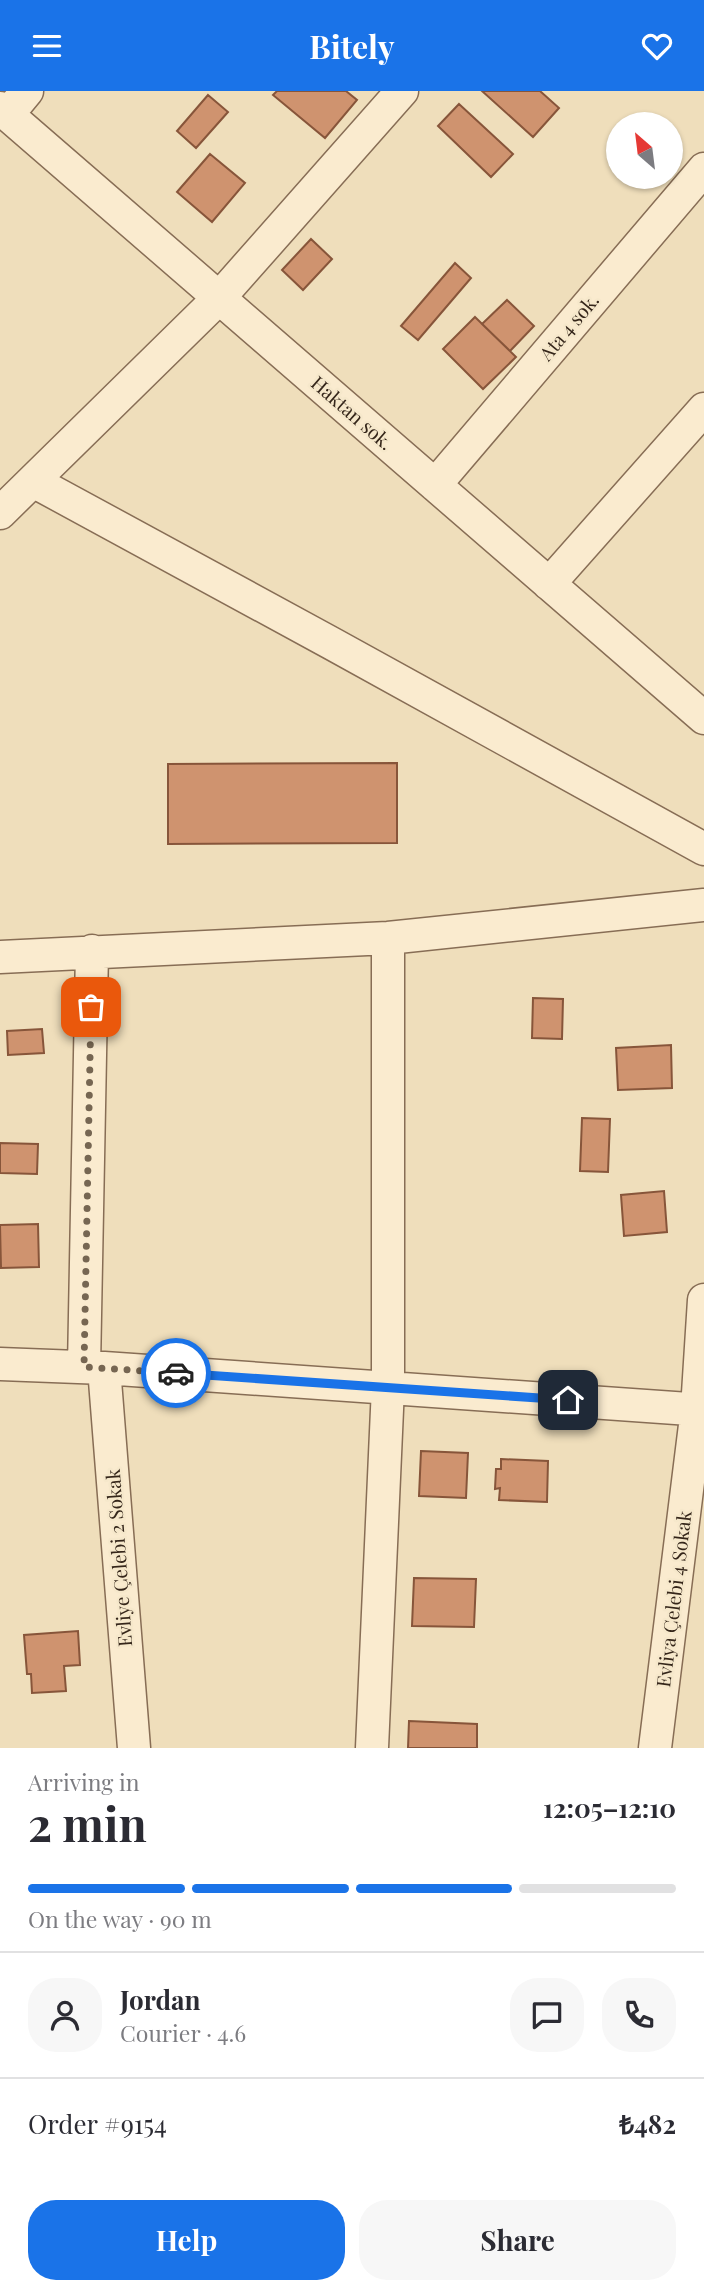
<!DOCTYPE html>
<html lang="en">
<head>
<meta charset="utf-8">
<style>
	body { margin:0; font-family:"Playfair Display",serif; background:#f7f7f7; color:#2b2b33; height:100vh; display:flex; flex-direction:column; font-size:26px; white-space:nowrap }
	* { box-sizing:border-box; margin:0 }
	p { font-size:23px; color:#7c7c81 }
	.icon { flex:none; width:38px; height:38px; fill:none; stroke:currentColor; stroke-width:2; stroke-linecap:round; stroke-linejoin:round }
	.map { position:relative; height:1657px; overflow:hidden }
	.sheet { display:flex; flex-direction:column; background:#fff; flex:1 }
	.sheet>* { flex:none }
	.needle { width:46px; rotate:332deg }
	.controls { position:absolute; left:606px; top:21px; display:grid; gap:14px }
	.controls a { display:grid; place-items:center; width:77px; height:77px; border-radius:50%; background:#fff; box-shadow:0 2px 5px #0004; font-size:35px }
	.pin { position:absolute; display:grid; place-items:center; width:60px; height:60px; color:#fff; margin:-30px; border-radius:14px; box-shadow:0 4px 10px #0006 }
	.courier { position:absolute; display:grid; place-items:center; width:70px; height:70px; margin:-35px; border:5px solid #1a73e8; border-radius:50%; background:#fff; color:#222; box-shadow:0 2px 9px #0007 }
	.head em { font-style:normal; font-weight:700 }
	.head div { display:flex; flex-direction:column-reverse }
	.head { display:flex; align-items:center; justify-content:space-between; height:119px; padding:0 28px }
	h1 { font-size:46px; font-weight:700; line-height:52px }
	.bar { display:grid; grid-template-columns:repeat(4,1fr); gap:10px 7px; align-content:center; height:84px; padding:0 28px }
	.bar i { height:9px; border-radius:5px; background:#e1e1e2 }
	.bar .selected { background:#1a73e8 }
	.bar p { grid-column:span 4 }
	.line { display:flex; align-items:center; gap:18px; padding:0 28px; border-top:2px solid #e1e1e2 }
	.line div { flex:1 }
	.round { display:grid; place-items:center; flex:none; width:74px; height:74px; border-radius:28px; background:#f7f7f7 }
	.action { display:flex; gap:14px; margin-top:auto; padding:14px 28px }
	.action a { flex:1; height:80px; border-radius:28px; background:#1a73e8; color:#fff; font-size:28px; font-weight:700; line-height:80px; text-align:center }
	.action a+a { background:#f7f7f7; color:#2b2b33 }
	header { display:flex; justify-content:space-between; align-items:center; height:91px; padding:0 28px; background:#1a73e8; color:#fff; font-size:32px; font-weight:700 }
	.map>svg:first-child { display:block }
</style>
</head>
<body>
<header><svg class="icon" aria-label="menu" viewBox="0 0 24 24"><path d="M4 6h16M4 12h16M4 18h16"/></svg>Bitely<svg class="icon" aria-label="heart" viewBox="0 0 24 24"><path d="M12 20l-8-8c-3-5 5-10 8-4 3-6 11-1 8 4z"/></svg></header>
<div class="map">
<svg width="704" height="1657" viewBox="0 0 704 1657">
	<rect width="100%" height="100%" fill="#efdebb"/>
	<!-- building -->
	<path fill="#cf936f" stroke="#87553a" stroke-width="2" d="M277,0H346L357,9L325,47L273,4Z
		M482,0H540L559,17L533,46Z
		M208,4L228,21L196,57L177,40Z
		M459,13L513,63L491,86L438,35Z
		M210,63L245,92L212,131L177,101Z
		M311,148L332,168L303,199L282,179Z
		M455,172L471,187L418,249L401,235Z
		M507,209L534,235L510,260L482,233Z
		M475,226L516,266L483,298L443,258Z
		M397,672V752L168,753V673Z
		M533,907L563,908L562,948L532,947Z
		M42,938L44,962L8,964L7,940Z
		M671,954L672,997L618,999L616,957Z
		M582,1027L610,1028L608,1081L580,1080Z
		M0,1052L38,1053L37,1083L0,1082Z
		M664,1100L667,1141L624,1145L621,1104Z
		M38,1133L39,1176L1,1177L0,1134Z
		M421,1360L468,1362L466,1407L419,1405Z
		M501,1368L548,1370L547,1411L499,1409L500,1397L495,1398L496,1378H501Z
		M414,1487L476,1488L474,1536L412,1535Z
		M78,1540L80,1574L64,1575L66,1600L32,1602L31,1583H27L24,1544Z
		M409,1630L477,1633V1657H408Z"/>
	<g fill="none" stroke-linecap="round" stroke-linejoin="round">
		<!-- minor casing -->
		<g stroke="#876d55" stroke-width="35">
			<path id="minor" d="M0,17L704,627
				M8,23L27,0
				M33,390L331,552L704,758
				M435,394L704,78
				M0,422L219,207L402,0
				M549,493L704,318
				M0,866L388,847L704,814
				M0,1273L104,1277L704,1319
				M84,1276L92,860
				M104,1277L134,1657
				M372,1657L388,1296V847
				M655,1657L697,1318L704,1209"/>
		</g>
		<!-- minor -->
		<use href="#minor" stroke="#faebcf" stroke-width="32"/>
	</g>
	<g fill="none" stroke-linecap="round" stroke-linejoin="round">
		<!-- done -->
		<path stroke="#766652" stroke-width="7" stroke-dasharray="0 12.6" d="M91,916L84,1276L176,1282"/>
		<!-- route -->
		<path stroke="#1a73e8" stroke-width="9" d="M176,1282L568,1309"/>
	</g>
	<g text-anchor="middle" stroke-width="5" stroke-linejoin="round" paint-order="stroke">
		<!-- street labels -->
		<g font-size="19" fill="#35261a" stroke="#f6e8cb">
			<text transform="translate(569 236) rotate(-50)" y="7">Ata 4 sok.</text>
			<text transform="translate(352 322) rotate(41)" y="7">Haktan sok.</text>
			<text transform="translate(119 1467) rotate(-94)" y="7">Evliye Çelebi 2 Sokak</text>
			<text transform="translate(674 1508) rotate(-83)" y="7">Evliya Çelebi 4 Sokak</text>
		</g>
	</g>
</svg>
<div class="controls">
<a><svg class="needle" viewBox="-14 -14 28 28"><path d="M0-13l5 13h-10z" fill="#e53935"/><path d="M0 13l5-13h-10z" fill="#7c7c81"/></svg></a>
</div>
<div class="pin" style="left:91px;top:916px;background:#ea580c"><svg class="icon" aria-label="bag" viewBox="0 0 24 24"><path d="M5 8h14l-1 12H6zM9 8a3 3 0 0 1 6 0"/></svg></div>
<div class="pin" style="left:568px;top:1309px;background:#1f2937"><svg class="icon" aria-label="home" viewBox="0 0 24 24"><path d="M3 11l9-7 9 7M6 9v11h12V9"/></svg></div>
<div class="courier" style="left:176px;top:1282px"><svg class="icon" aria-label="car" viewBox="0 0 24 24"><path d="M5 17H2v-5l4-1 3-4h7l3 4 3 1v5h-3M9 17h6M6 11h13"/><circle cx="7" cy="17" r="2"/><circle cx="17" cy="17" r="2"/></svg></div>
</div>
<section class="sheet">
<div class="head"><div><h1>2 min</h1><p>Arriving in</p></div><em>12:05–12:10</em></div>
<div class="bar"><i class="selected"></i><i class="selected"></i><i class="selected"></i><i></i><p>On the way · 90 m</p></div>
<div class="line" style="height:126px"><a class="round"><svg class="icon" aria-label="person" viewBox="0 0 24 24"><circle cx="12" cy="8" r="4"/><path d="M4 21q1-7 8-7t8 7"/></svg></a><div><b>Jordan</b><p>Courier · 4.6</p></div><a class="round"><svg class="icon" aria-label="chat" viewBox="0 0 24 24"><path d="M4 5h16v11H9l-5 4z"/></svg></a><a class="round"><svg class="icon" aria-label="phone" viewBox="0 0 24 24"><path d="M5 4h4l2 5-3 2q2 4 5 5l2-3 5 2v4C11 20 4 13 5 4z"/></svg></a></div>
<div class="line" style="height:91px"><div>Order #9154</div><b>₺482</b></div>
<div class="action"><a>Help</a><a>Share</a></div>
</section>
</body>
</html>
